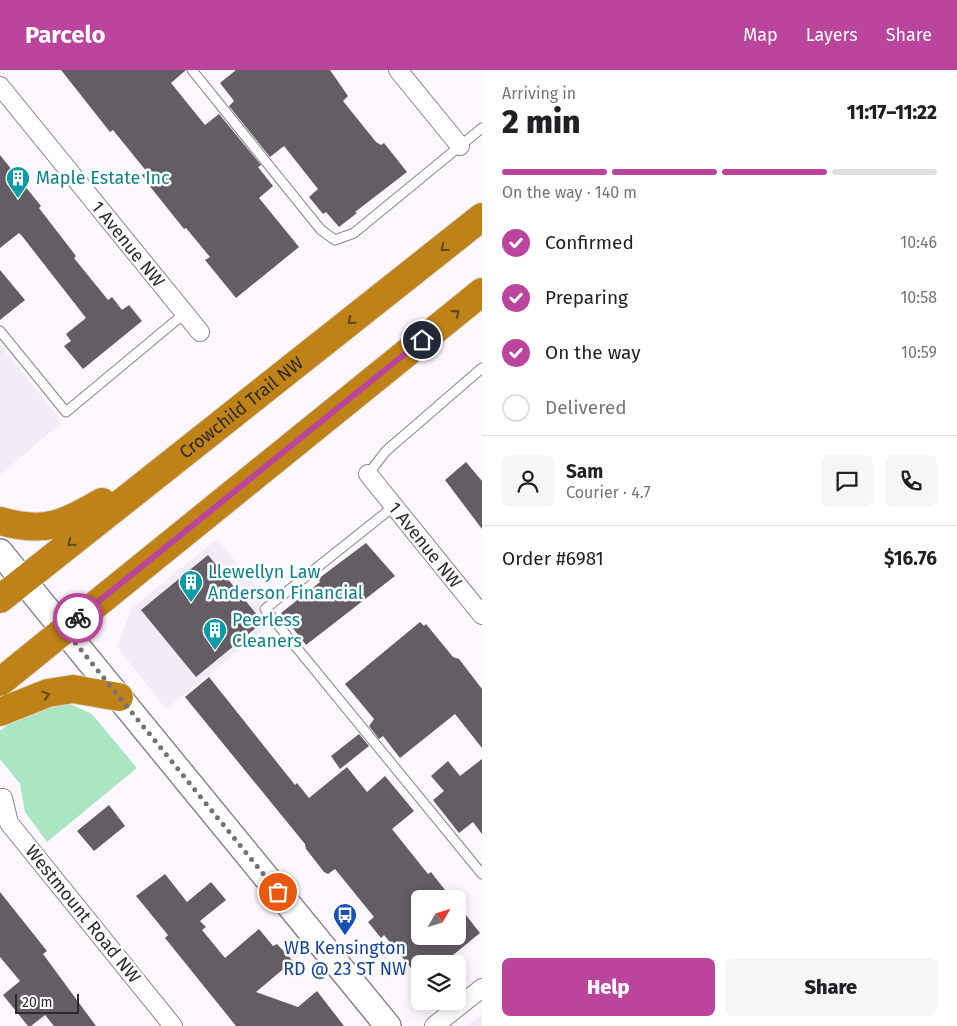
<!DOCTYPE html>
<html lang="en">
<head>
<meta charset="utf-8">
<style>
	body { margin:0; font-family:"Fira Sans",sans-serif; background:#f6f6f6; color:#202124; height:100vh; display:flex; flex-direction:column; font-size:19px; white-space:nowrap }
	* { box-sizing:border-box; margin:0 }
	p { font-size:16px; color:#757577 }
	.icon { flex:none; width:28px; height:28px; fill:none; stroke:currentColor; stroke-width:2; stroke-linecap:round; stroke-linejoin:round }
	.map { position:relative; flex:1; overflow:hidden }
	.panel { display:flex; flex-direction:column; background:#fff; width:475px }
	.panel>* { flex:none }
	.needle { width:32px; rotate:51deg }
	.fabs { position:absolute; left:411px; top:820px; display:grid; gap:10px }
	.fabs a { display:grid; place-items:center; width:55px; height:55px; border-radius:8px; background:#fff; box-shadow:0 2px 12px #0003; font-size:25px }
	.scale { position:absolute; left:15px; bottom:12px; width:64px; box-sizing:border-box; padding-left:5px; border:2px solid #2c2a2c; border-top:0; font-size:14px; line-height:18px; white-space:nowrap; color:#2c2a2c; -webkit-text-stroke:4px #fff; paint-order:stroke }
	.pin { position:absolute; display:grid; place-items:center; width:42px; height:42px; color:#fff; margin:-21px; border:2px solid #fff; border-radius:50%; box-shadow:0 1px 5px #0007 }
	.courier { position:absolute; display:grid; place-items:center; width:50px; height:50px; margin:-25px; border:4px solid #bb459c; border-radius:50%; background:#fff; color:#222; box-shadow:0 1px 6px #0007 }
	.head em { font-style:normal; font-weight:800 }
	.head div { display:flex; flex-direction:column-reverse }
	.head { display:flex; align-items:center; justify-content:space-between; height:85px; padding:0 20px }
	h1 { font-size:32px; font-weight:800; line-height:38px }
	.bar { display:grid; grid-template-columns:repeat(4,1fr); gap:8px 5px; align-content:center; height:60px; padding:0 20px }
	.bar i { height:6px; border-radius:4px; background:#e0e0e0 }
	.bar .selected { background:#bb459c }
	.bar p { grid-column:span 4 }
	.line { display:flex; align-items:center; gap:12px; padding:0 20px; border-top:1px solid #e0e0e0 }
	.line div { flex:1 }
	.round { display:grid; place-items:center; flex:none; width:52px; height:52px; border-radius:8px; background:#f6f6f6 }
	ol { padding:0 20px; list-style:none }
	li { display:flex; align-items:center; gap:15px; height:55px }
	li p { margin-inline-start:auto }
	li .icon { padding:5px; border-radius:50%; background:#bb459c; color:#fff; stroke-width:4 }
	li:last-child { color:#757577 }
	li i { width:28px; height:28px; border:2px solid #e0e0e0; border-radius:50% }
	.cta { display:flex; gap:10px; margin-top:auto; padding:10px 20px }
	.cta a { flex:1; height:58px; border-radius:8px; background:#bb459c; color:#fff; font-size:20px; font-weight:800; line-height:58px; text-align:center }
	.cta a+a { background:#f6f6f6; color:#202124 }
	header { display:flex; align-items:center; gap:30px; box-sizing:border-box; height:70px; padding:0 25px; background:#bb459c; color:#fff }
	header strong { font-size:24px }
	nav { display:flex; gap:28px; margin-inline-start:auto; font-size:18px }
	main { display:flex; flex:1; min-height:0 }
	.map>svg:first-child { display:block }
</style>
</head>
<body>
<header>
<strong>Parcelo</strong>
<nav><a>Map</a><a>Layers</a><a>Share</a></nav>
</header>
<main>
<div class="map">
<svg width="482" height="956" viewBox="0 0 482 956">
	<rect width="100%" height="100%" fill="#fdf8ff"/>
	<!-- built -->
	<path fill="#f4ebf8" d="M0,275L62,352L0,405Z
		M217,469L281,546L166,639L117,577L132,538Z
		M482,944V956H467Z"/>
	<!-- green -->
	<path fill="#abe6c4" d="M39,632L70,634L92,644L137,698L47,772L25,742L20,714L0,689V661L26,640Z"/>
	<!-- building -->
	<path fill="#625e64" d="M61,0H186L171,13L205,55L219,44L261,95L258,97L273,116L259,128L299,177L236,228L205,190L210,187L186,158L184,159L148,114L142,105L147,102L113,60L110,62Z
		M236,0H330L348,26L343,31L376,72L381,75L384,73L407,102L355,142L357,143L339,157L326,142L323,144L309,127L318,119L284,76L270,87L229,36L234,31L220,13Z
		M0,85L41,136L39,138L76,186L74,188L108,230L112,227L122,240L129,235L142,251L83,299L64,276L71,271L66,264L86,248L22,166L19,163L0,178Z
		M0,200L25,230L0,250Z
		M466,392L482,411V459L445,410Z
		M366,473L395,506L306,575L281,543L320,512L318,509Z
		M208,485L263,552L196,607L141,540Z
		M420,552L424,556L426,554L453,587L459,589L482,619V678L455,644L400,688L383,666L379,669L369,656L374,649L345,614Z
		M209,607L295,715L297,713L309,728L347,697L367,722L385,706L414,741L392,759L428,804L431,802L452,829H420V866H458V835L480,863L442,894H420V909L384,865L381,868L368,852L374,847L335,799L328,804L324,802L306,779L305,774L185,627Z
		M359,664L369,676L340,699L331,686Z
		M482,689V764L473,752L459,763L433,730L444,721L431,706L448,691L460,706Z
		M109,735L125,756L94,781L77,761Z
		M165,804L187,832L211,812L226,830L200,851L206,857L202,860L225,888L259,859L273,876L277,874L293,891L256,922L298,937L317,921L344,956H236L165,868L168,865L136,826Z
		M0,822L47,881L43,884L96,956H54L45,945L31,956H28L3,925L20,911L0,887Z"/>
	<g fill="none" stroke-linecap="round" stroke-linejoin="round">
		<!-- lane casing -->
		<g stroke="#88848a" stroke-width="11">
			<path id="lane" d="M192,0L321,160L335,170L354,163L482,58
				M0,261L66,342L185,243
				M368,404L386,381L482,298
				M393,437L265,539L482,804"/>
		</g>
		<!-- street casing -->
		<g stroke="#88848a" stroke-width="20">
			<path id="street" d="M398,0L460,76
				M0,16L200,262
				M368,404L482,545
				M3,728L9,753L173,956
				M434,956L482,918"/>
		</g>
		<!-- secondary casing -->
		<g stroke="#88848a" stroke-width="28">
			<path id="secondary" d="M0,482L388,956"/>
		</g>
		<!-- highway casing -->
		<g stroke="#d9d9d9" stroke-width="30">
			<g id="highway">
				<path d="M0,451C46,464 63,454 102,432"/>
				<path id="s1" d="M0,529L482,147"/>
				<path d="M0,612L482,222"/>
				<path d="M0,642L48,623L73,619L119,627"/>
			</g>
		</g>
		<!-- lane -->
		<use href="#lane" stroke="#fff" stroke-width="9"/>
		<!-- street -->
		<use href="#street" stroke="#fff" stroke-width="18"/>
		<!-- secondary -->
		<use href="#secondary" stroke="#fff" stroke-width="25"/>
		<!-- highway -->
		<use href="#highway" stroke="#bf8217" stroke-width="28"/>
	</g>
	<!-- one-way arrows -->
	<defs><path id="oneway-chevron" d="M-2-3.5L2.5 0L-2 3.5" fill="none" stroke-width="1.6" stroke-linecap="round" stroke-linejoin="round" transform="scale(1.25)"/></defs>
	<g stroke="#5f4925">
		<use href="#oneway-chevron" transform="translate(444 178) rotate(142)"/>
		<use href="#oneway-chevron" transform="translate(456 243) rotate(-39)"/>
		<use href="#oneway-chevron" transform="translate(351 251) rotate(141)"/>
		<use href="#oneway-chevron" transform="translate(71 473) rotate(141)"/>
		<use href="#oneway-chevron" transform="translate(46 625) rotate(-17)"/>
	</g>
	<g fill="none" stroke-linecap="round" stroke-linejoin="round">
		<!-- done -->
		<path stroke="#757276" stroke-width="5" stroke-dasharray="0 9" d="M78,548L64,559L278,822"/>
		<!-- route -->
		<path stroke="#bb459c" stroke-width="6" d="M78,548L422,270"/>
	</g>
	<!-- icons -->
	<defs>
		<g id="building-pin" transform="scale(1.25)"><path d="M0 17L-7.5 6A9.5 9.5 0 1 1 7.5 6Z" fill="#0f9aa8" stroke="#fff"/><path d="M-4-6H4V6H1V3H-1V6H-4ZM-2.5-4.3h1.7v1.8h-1.7ZM.8-4.3h1.7v1.8H.8ZM-2.5-1h1.7V.8h-1.7ZM.8-1h1.7V.8H.8Z" fill="#fff"/></g>
		<g id="bus-pin" transform="scale(1.25)"><path d="M0 17L-7.5 6A9.5 9.5 0 1 1 7.5 6Z" fill="#1a4fb4" stroke="#fff"/><path d="M-5-6H5V4H4V6H2V4H-2V6H-4V4H-5ZM-3.5-4V0h7V-4ZM-3.5 1.2v1.5H-2V1.2ZM2 1.2v1.5H3.5V1.2Z" fill="#fff"/></g>
	</defs>
	<g fill-rule="evenodd">
		<use href="#building-pin" x="18" y="108"/>
		<use href="#building-pin" x="191" y="512"/>
		<use href="#building-pin" x="215" y="560"/>
		<use href="#bus-pin" x="345" y="845"/>
	</g>
	<g text-anchor="middle" stroke-width="5" stroke-linejoin="round" paint-order="stroke">
		<!-- culture labels -->
		<g font-size="18" fill="#0d838f" stroke="#fff" text-anchor="start">
			<text x="36" y="114">Maple Estate Inc</text>
			<text x="208" y="508">Llewellyn Law<tspan x="208" dy="21">Anderson Financial</tspan></text>
			<text x="232" y="556">Peerless<tspan x="232" dy="21">Cleaners</tspan></text>
		</g>
		<!-- street labels -->
		<g font-size="18" fill="#2c2a2c" stroke="#fff">
			<text transform="translate(128 174) rotate(51)" y="6">1 Avenue NW</text>
			<text dy="6" stroke="none"><textPath href="#s1" startOffset="308">Crowchild Trail NW</textPath></text>
			<text transform="translate(425 475) rotate(51)" y="6">1 Avenue NW</text>
			<text transform="translate(83 844) rotate(51)" y="6">Westmount Road NW</text>
		</g>
		<!-- transit labels -->
		<g font-size="18" fill="#164399" stroke="#fff">
			<text x="345" y="884">WB Kensington<tspan x="345" dy="21">RD @ 23 ST NW</tspan></text>
		</g>
	</g>
</svg>
<div class="fabs">
<a><svg class="needle" viewBox="-14 -14 28 28"><path d="M0-13l5 13h-10z" fill="#e53935"/><path d="M0 13l5-13h-10z" fill="#757577"/></svg></a>
<a><svg class="icon" aria-label="layers" viewBox="0 0 24 24"><path d="M12 4l9 5-9 5-9-5zM3 14l9 5 9-5"/></svg></a>
</div>
<div class="scale">20 m</div>
<div class="pin" style="left:278px;top:822px;background:#ea580c"><svg class="icon" aria-label="bag" viewBox="0 0 24 24"><path d="M5 8h14l-1 12H6zM9 8a3 3 0 0 1 6 0"/></svg></div>
<div class="pin" style="left:422px;top:270px;background:#1f2937"><svg class="icon" aria-label="home" viewBox="0 0 24 24"><path d="M3 11l9-7 9 7M6 9v11h12V9"/></svg></div>
<div class="courier" style="left:78px;top:548px"><svg class="icon" aria-label="bike" viewBox="0 0 24 24"><circle cx="6" cy="16" r="4"/><circle cx="18" cy="16" r="4"/><path d="M6 16l4-8h5l3 8M10 8l3 8H6M13 5h3"/></svg></div>
</div>
<section class="panel">
<div class="head"><div><h1>2 min</h1><p>Arriving in</p></div><em>11:17–11:22</em></div>
<div class="bar"><i class="selected"></i><i class="selected"></i><i class="selected"></i><i></i><p>On the way · 140 m</p></div>
<ol>
<li><svg class="icon" aria-label="check" viewBox="0 0 24 24"><path d="M5 12l5 5 9-10"/></svg>Confirmed<p>10:46</p></li>
<li><svg class="icon" aria-label="check" viewBox="0 0 24 24"><path d="M5 12l5 5 9-10"/></svg>Preparing<p>10:58</p></li>
<li><svg class="icon" aria-label="check" viewBox="0 0 24 24"><path d="M5 12l5 5 9-10"/></svg>On the way<p>10:59</p></li>
<li><i></i>Delivered</li>
</ol>
<div class="line" style="height:90px"><a class="round"><svg class="icon" aria-label="person" viewBox="0 0 24 24"><circle cx="12" cy="8" r="4"/><path d="M4 21q1-7 8-7t8 7"/></svg></a><div><b>Sam</b><p>Courier · 4.7</p></div><a class="round"><svg class="icon" aria-label="chat" viewBox="0 0 24 24"><path d="M4 5h16v11H9l-5 4z"/></svg></a><a class="round"><svg class="icon" aria-label="phone" viewBox="0 0 24 24"><path d="M5 4h4l2 5-3 2q2 4 5 5l2-3 5 2v4C11 20 4 13 5 4z"/></svg></a></div>
<div class="line" style="height:65px"><div>Order #6981</div><b>$16.76</b></div>
<div class="cta"><a>Help</a><a>Share</a></div>
</section>
</main>
</body>
</html>
